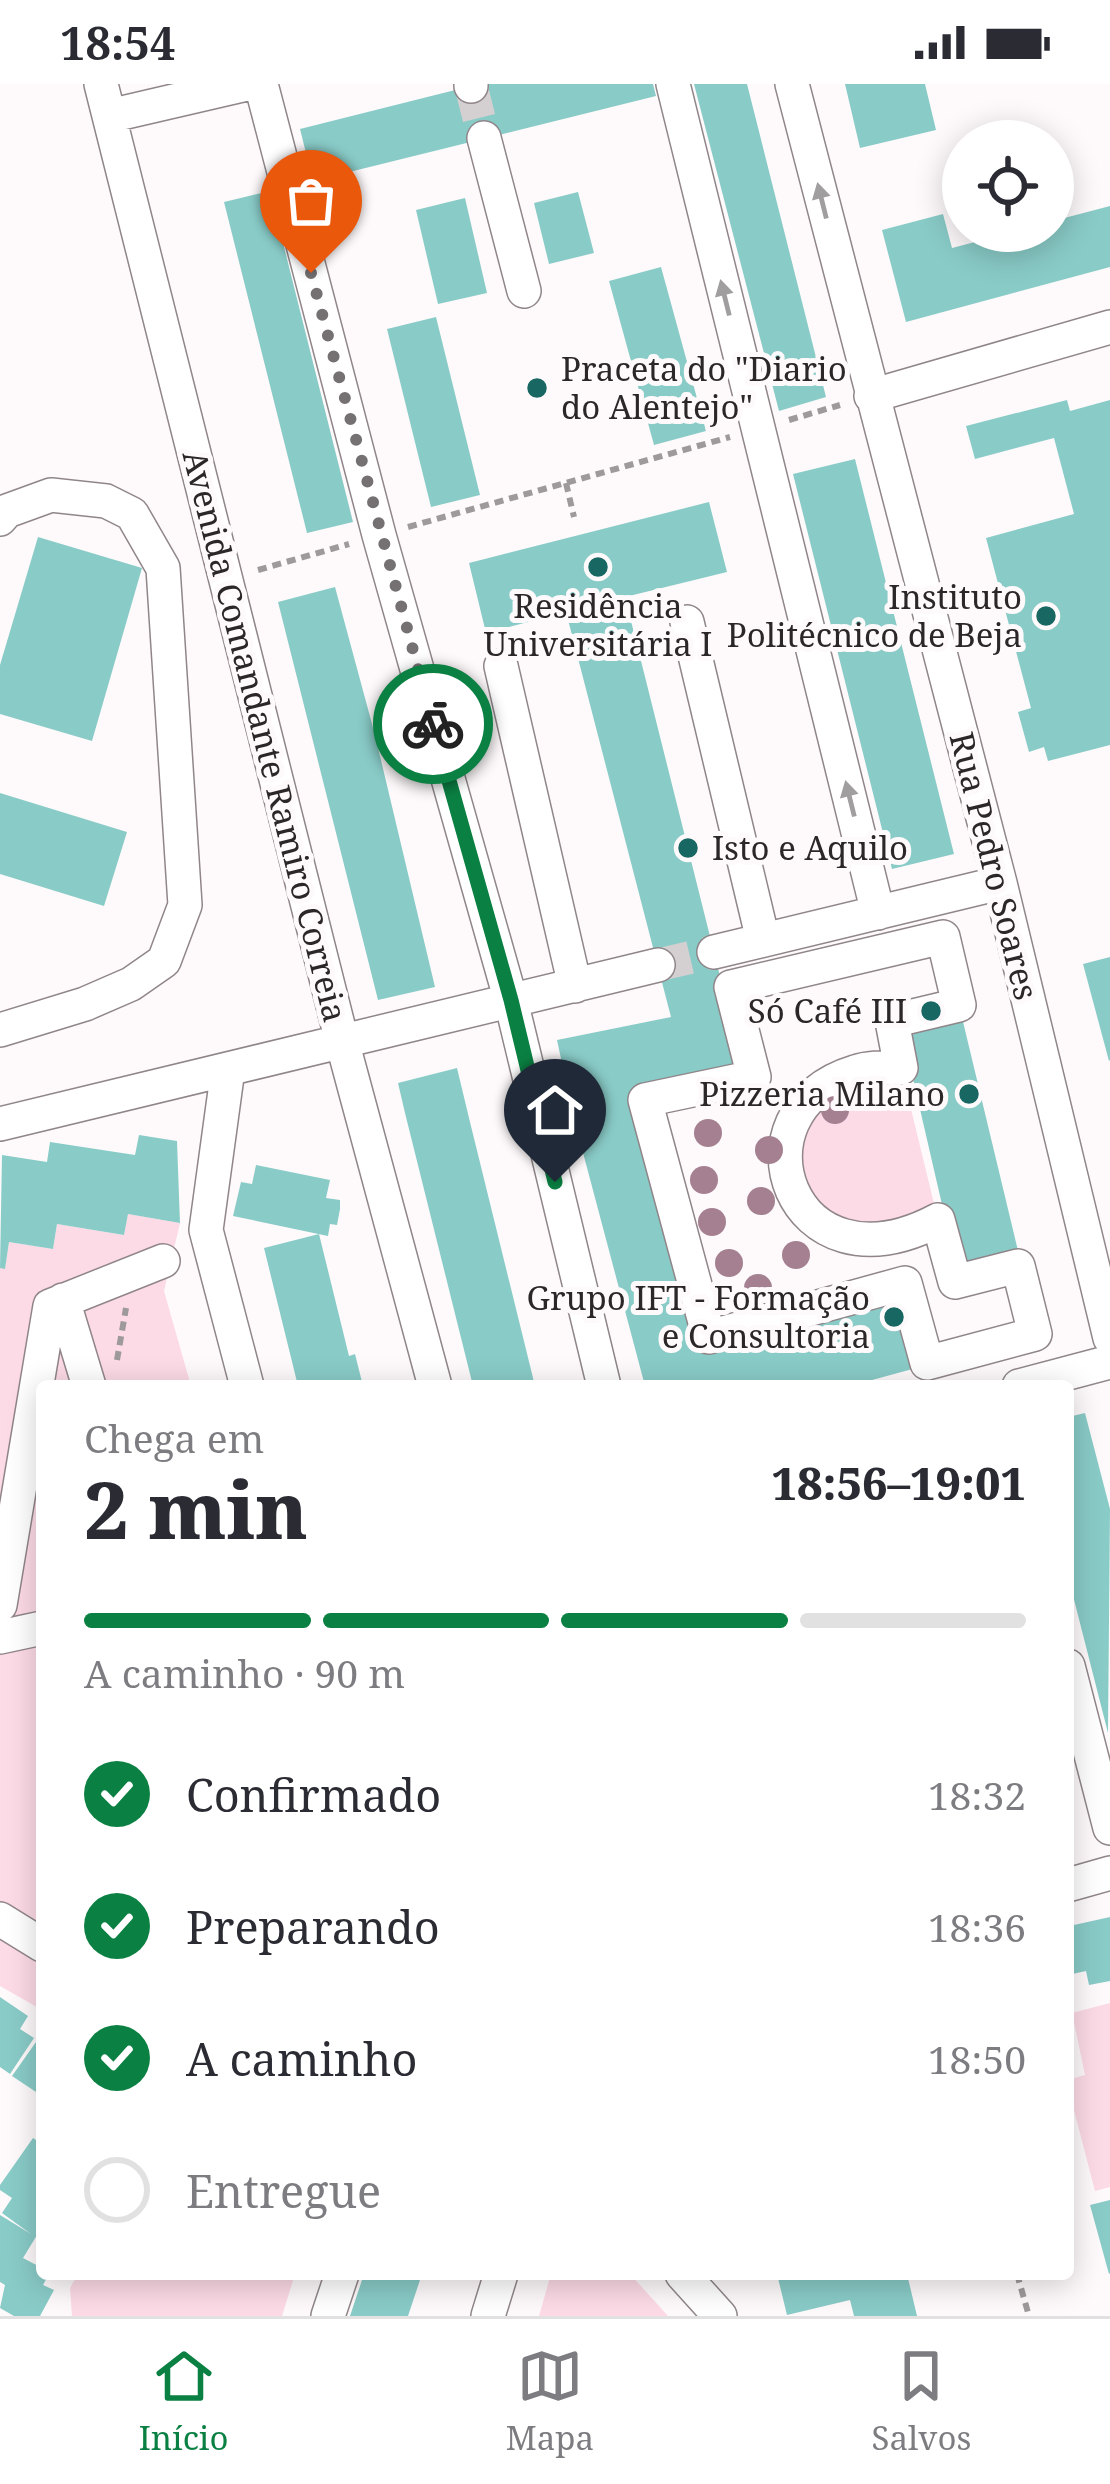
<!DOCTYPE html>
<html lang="pt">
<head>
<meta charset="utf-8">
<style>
	body { margin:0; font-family:"Noto Serif",serif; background:#f7f7f7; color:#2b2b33; height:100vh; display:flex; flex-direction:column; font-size:45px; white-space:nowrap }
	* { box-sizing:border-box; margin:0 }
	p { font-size:39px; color:#7c7c81 }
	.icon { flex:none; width:66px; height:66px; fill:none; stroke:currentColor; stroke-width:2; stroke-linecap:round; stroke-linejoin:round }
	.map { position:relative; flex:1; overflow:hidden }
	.sheet { position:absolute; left:36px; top:1296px; width:1038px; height:900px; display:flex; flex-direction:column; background:#fff; border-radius:12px; box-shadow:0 6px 30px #0003 }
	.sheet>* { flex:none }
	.controls { position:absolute; left:942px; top:36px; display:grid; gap:24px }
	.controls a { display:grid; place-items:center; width:132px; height:132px; border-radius:50%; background:#fff; box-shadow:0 6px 30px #0003; font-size:60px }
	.pin { position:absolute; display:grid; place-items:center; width:102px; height:102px; color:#fff; margin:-123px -51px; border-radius:50% 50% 50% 0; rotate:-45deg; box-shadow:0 0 12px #0007 }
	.pin .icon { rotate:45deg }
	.courier { position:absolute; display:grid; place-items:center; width:120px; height:120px; margin:-60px; border:9px solid #0b8043; border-radius:50%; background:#fff; color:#222; box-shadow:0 3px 15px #0007 }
	.overview em { font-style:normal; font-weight:800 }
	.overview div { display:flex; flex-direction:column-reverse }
	.overview { display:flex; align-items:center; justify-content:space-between; height:204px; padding:0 48px }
	h1 { font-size:78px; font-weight:800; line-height:90px }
	.bar { display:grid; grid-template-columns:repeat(4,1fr); gap:18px 12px; align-content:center; height:144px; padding:0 48px }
	.bar i { height:15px; border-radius:9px; background:#e1e1e2 }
	.bar .on { background:#0b8043 }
	.bar p { grid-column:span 4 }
	ol { padding:0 48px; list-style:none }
	li { display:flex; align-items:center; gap:36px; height:132px }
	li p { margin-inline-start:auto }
	li .icon { padding:12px; border-radius:50%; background:#0b8043; color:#fff; stroke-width:4 }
	li:last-child { color:#7c7c81 }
	li i { width:66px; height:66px; border:6px solid #e1e1e2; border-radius:50% }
	.status { display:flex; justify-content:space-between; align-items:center; height:84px; padding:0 60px; background:#fff; direction:ltr }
	.status svg { height:33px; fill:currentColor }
	.tab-bar { display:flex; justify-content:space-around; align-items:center; height:168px; border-top:3px solid #e1e1e2; background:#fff; font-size:33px; color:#7c7c81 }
	.tab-bar a { display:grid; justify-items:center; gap:6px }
	.tab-bar .on { color:#0b8043 }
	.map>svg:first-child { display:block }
</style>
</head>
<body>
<div class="status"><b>18:54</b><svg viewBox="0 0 49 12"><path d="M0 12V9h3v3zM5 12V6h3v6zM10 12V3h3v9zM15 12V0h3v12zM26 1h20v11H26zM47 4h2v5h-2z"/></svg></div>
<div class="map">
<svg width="1110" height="2232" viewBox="0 0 1110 2232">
	<rect width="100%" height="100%" fill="#fefafb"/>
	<!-- green -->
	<path fill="#fcdae6" d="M901,984L938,1136L823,1143L787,1064L794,1035Z
		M128,1130L180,1139L164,1207L191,1302H42V1926L0,1902V1184H5L9,1158L53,1165L57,1140L124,1151Z
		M1110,1919V2103L1095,2107L1068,2003V1996L1085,1991L1072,1929Z
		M78,2190H295L282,2232H72L70,2204Z
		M551,2190H630L668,2232H539Z"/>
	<!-- building -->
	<path fill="#89cbc7" d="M479,0H653L656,12L313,97L300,45Z
		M694,0H747L826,313L779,327Z
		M845,0H925L936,46L860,64Z
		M270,107L353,438L307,449L224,118Z
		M578,108L594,169L549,180L534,119Z
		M465,114L487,209L438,220L416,126Z
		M1110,122V183L906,238L882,146L943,130L952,164L1017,147H1053V137Z
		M661,183L706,347L654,361L609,197Z
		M436,233L480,411L431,423L387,245Z
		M1067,316L1070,327L1110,316V661L1048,677L1044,663L1029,668L1018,628L1031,624L986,454L1074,430L1054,354L975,375L966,342Z
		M855,375L954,770L892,785L793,390Z
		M709,418L727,488L625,513L744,988L632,1014L700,1263L900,1209L920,1283L850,1302H645L573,1031L557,956L671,933L566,528L486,549L469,479Z
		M38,453L142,484L92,657L0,630V581Z
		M335,503L375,651L435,903L378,916L278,518Z
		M0,709L127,748L104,822L0,790Z
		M1110,873V976L1109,977L1083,880Z
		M959,921L1020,1175L958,1190L899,934Z
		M457,984L469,1034L535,1302H473L405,1029L398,999Z
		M139,1051L177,1057L180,1139L128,1130L124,1151L57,1140L53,1165L9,1158L5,1185L0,1184L2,1071L47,1078L50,1058L135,1071Z
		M256,1081L330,1096L326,1114L340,1116V1125L337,1141L330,1140L328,1152L233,1132L241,1098L252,1100Z
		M319,1150L349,1272L355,1270L363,1302H298L264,1164Z
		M1085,1329L1110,1425L1108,1649L1068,1492V1333Z
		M1068,1821L1074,1841L1110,1833V1897L1089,1901L1086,1887L1068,1891Z
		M0,1913L28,1932L20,1945L34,1954L10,1990L0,1983Z
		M36,1958L42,1962V2012L12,1992Z
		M33,2054L42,2060V2143L23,2174L42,2184V2190H49L43,2201L54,2206L40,2232H14L0,2224L5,2201L0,2198V2131L31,2150L2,2129L12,2114L0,2106V2101Z
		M1110,2116V2189L1109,2190L1090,2121Z
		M364,2190H422L408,2232H350Z
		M777,2190H907L917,2232H854L850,2216L787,2231Z"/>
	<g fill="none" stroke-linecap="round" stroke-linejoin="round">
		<!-- minor-tunnel -->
		<path stroke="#d4d0d1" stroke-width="33" stroke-dasharray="33 16" stroke-linecap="butt" d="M471,2L484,54
			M658,881L714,868"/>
		<!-- minor casing -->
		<g stroke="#90868a" stroke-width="36">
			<path id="minor" d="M101,0L342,957L435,1302
				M261,0L379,451L511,917L604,1302
				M471,0V2
				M673,0L878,829
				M792,0L1000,799L1110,1254
				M109,32L247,0
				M484,54L524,207
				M871,312L1110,243
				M0,435L7,427L51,411L106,417L132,430L163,484L185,821L164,877L131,900L85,920L0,946
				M687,538L763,856
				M501,582L575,902
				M943,853L959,921L892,937L901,984C886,984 870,983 855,988C726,1027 789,1215 938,1136L955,1198L1018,1182L1035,1250L927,1279L905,1199L709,1253L645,1016L754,993L731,903Z
				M714,868L1000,799
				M228,985L206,1146L247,1302
				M0,1040L658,881
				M63,1216L89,1302
				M1019,1302L1110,1278
				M0,1521L50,1222L163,1177
				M0,1553L42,1544
				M1068,1582L1110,1744
				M1068,1801L1110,1789
				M0,1835L42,1861
				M682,2190L720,2232
				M328,2232L342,2190
				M488,2232L501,2190"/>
		</g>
		<!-- path -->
		<path stroke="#9e9a9b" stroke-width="6" stroke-dasharray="9 6" stroke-linecap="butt" d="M789,336L840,321
			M566,399L574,433
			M408,443L730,353
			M258,486L349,460
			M117,1276L126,1224
			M1017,2190L1029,2232"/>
		<!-- minor -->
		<use href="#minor" stroke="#fff" stroke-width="33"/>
	</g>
	<!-- trees -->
	<g fill="#a48091">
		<circle cx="835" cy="1026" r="14"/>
		<circle cx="708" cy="1049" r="14"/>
		<circle cx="769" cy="1066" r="14"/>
		<circle cx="704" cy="1096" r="14"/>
		<circle cx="761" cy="1117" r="14"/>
		<circle cx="712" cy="1138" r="14"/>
		<circle cx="796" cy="1171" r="14"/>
		<circle cx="729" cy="1179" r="14"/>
		<circle cx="758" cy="1204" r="14"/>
	</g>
	<!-- one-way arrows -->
	<defs><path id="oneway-solid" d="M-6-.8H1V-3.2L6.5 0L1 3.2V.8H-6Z" transform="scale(3)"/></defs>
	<g fill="#a09e9e">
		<use href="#oneway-solid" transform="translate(822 117) rotate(-104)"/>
		<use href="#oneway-solid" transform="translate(725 214) rotate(-104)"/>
		<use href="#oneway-solid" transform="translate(850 715) rotate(-104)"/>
	</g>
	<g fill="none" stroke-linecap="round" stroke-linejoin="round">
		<!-- done -->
		<path stroke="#757172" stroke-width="12" stroke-dasharray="0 21.6" d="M311,189L433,640"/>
		<!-- route -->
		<path stroke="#0b8043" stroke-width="15" d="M433,640L511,916L555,1098"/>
	</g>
	<!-- markers -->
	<g fill="#196763" stroke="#fefafb" stroke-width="4.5">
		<circle cx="537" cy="304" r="12"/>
		<circle cx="598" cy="483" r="12"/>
		<circle cx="1046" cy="532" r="12"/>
		<circle cx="688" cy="764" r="12"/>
		<circle cx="931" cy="927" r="12"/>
		<circle cx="969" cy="1010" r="12"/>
		<circle cx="894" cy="1233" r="12"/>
	</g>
	<g text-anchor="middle" stroke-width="10" stroke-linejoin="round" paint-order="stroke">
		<!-- poi labels -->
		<g font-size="33" fill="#2b2728" stroke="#fefafb" text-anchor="end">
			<text x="561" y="297" text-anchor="start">Praceta do "Diario<tspan x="561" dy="38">do Alentejo"</tspan></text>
			<text x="1022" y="525">Instituto<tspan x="1022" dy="38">Politécnico de Beja</tspan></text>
			<text x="598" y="534" text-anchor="middle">Residência<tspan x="598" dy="38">Universitária I</tspan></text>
			<text x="712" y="776" text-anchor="start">Isto e Aquilo</text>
			<text x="907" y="939">Só Café III</text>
			<text x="945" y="1022">Pizzeria Milano</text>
			<text x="870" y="1226">Grupo IFT - Formação<tspan x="870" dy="38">e Consultoria</tspan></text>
		</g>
		<!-- street labels -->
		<g font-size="33" fill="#2b2728" stroke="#fefafb">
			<text transform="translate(265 652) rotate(76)" y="12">Avenida Comandante Ramiro Correia</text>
			<text transform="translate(994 782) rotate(76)" y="12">Rua Pedro Soares</text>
		</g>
	</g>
</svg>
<div class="controls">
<a><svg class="icon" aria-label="locate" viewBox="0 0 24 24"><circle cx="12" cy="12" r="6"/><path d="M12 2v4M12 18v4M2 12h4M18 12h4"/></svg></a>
</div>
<div class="pin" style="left:311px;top:189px;background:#ea580c"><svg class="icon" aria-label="bag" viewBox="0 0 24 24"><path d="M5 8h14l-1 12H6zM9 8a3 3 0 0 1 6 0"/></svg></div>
<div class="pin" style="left:555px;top:1098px;background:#1f2937"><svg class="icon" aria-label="home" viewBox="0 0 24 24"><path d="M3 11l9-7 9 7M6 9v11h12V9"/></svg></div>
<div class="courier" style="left:433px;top:640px"><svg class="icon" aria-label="bike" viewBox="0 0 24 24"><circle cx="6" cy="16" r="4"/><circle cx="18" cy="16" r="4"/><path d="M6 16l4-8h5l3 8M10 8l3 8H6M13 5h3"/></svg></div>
<section class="sheet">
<div class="overview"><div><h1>2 min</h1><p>Chega em</p></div><em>18:56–19:01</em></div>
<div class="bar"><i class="on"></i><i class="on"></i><i class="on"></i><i></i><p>A caminho · 90 m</p></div>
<ol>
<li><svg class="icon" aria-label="check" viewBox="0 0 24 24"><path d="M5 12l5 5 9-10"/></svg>Confirmado<p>18:32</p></li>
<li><svg class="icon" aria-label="check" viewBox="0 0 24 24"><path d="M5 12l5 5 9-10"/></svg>Preparando<p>18:36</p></li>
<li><svg class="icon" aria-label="check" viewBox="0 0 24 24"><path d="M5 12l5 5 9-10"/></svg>A caminho<p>18:50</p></li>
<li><i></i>Entregue</li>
</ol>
</section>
</div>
<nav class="tab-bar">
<a class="on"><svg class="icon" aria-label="home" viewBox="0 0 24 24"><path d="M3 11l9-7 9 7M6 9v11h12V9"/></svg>Início</a>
<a><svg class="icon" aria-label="map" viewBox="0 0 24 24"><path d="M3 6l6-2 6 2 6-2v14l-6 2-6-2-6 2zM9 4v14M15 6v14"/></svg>Mapa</a>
<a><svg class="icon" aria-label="saved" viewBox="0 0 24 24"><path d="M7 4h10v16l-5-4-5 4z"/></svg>Salvos</a>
</nav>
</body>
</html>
